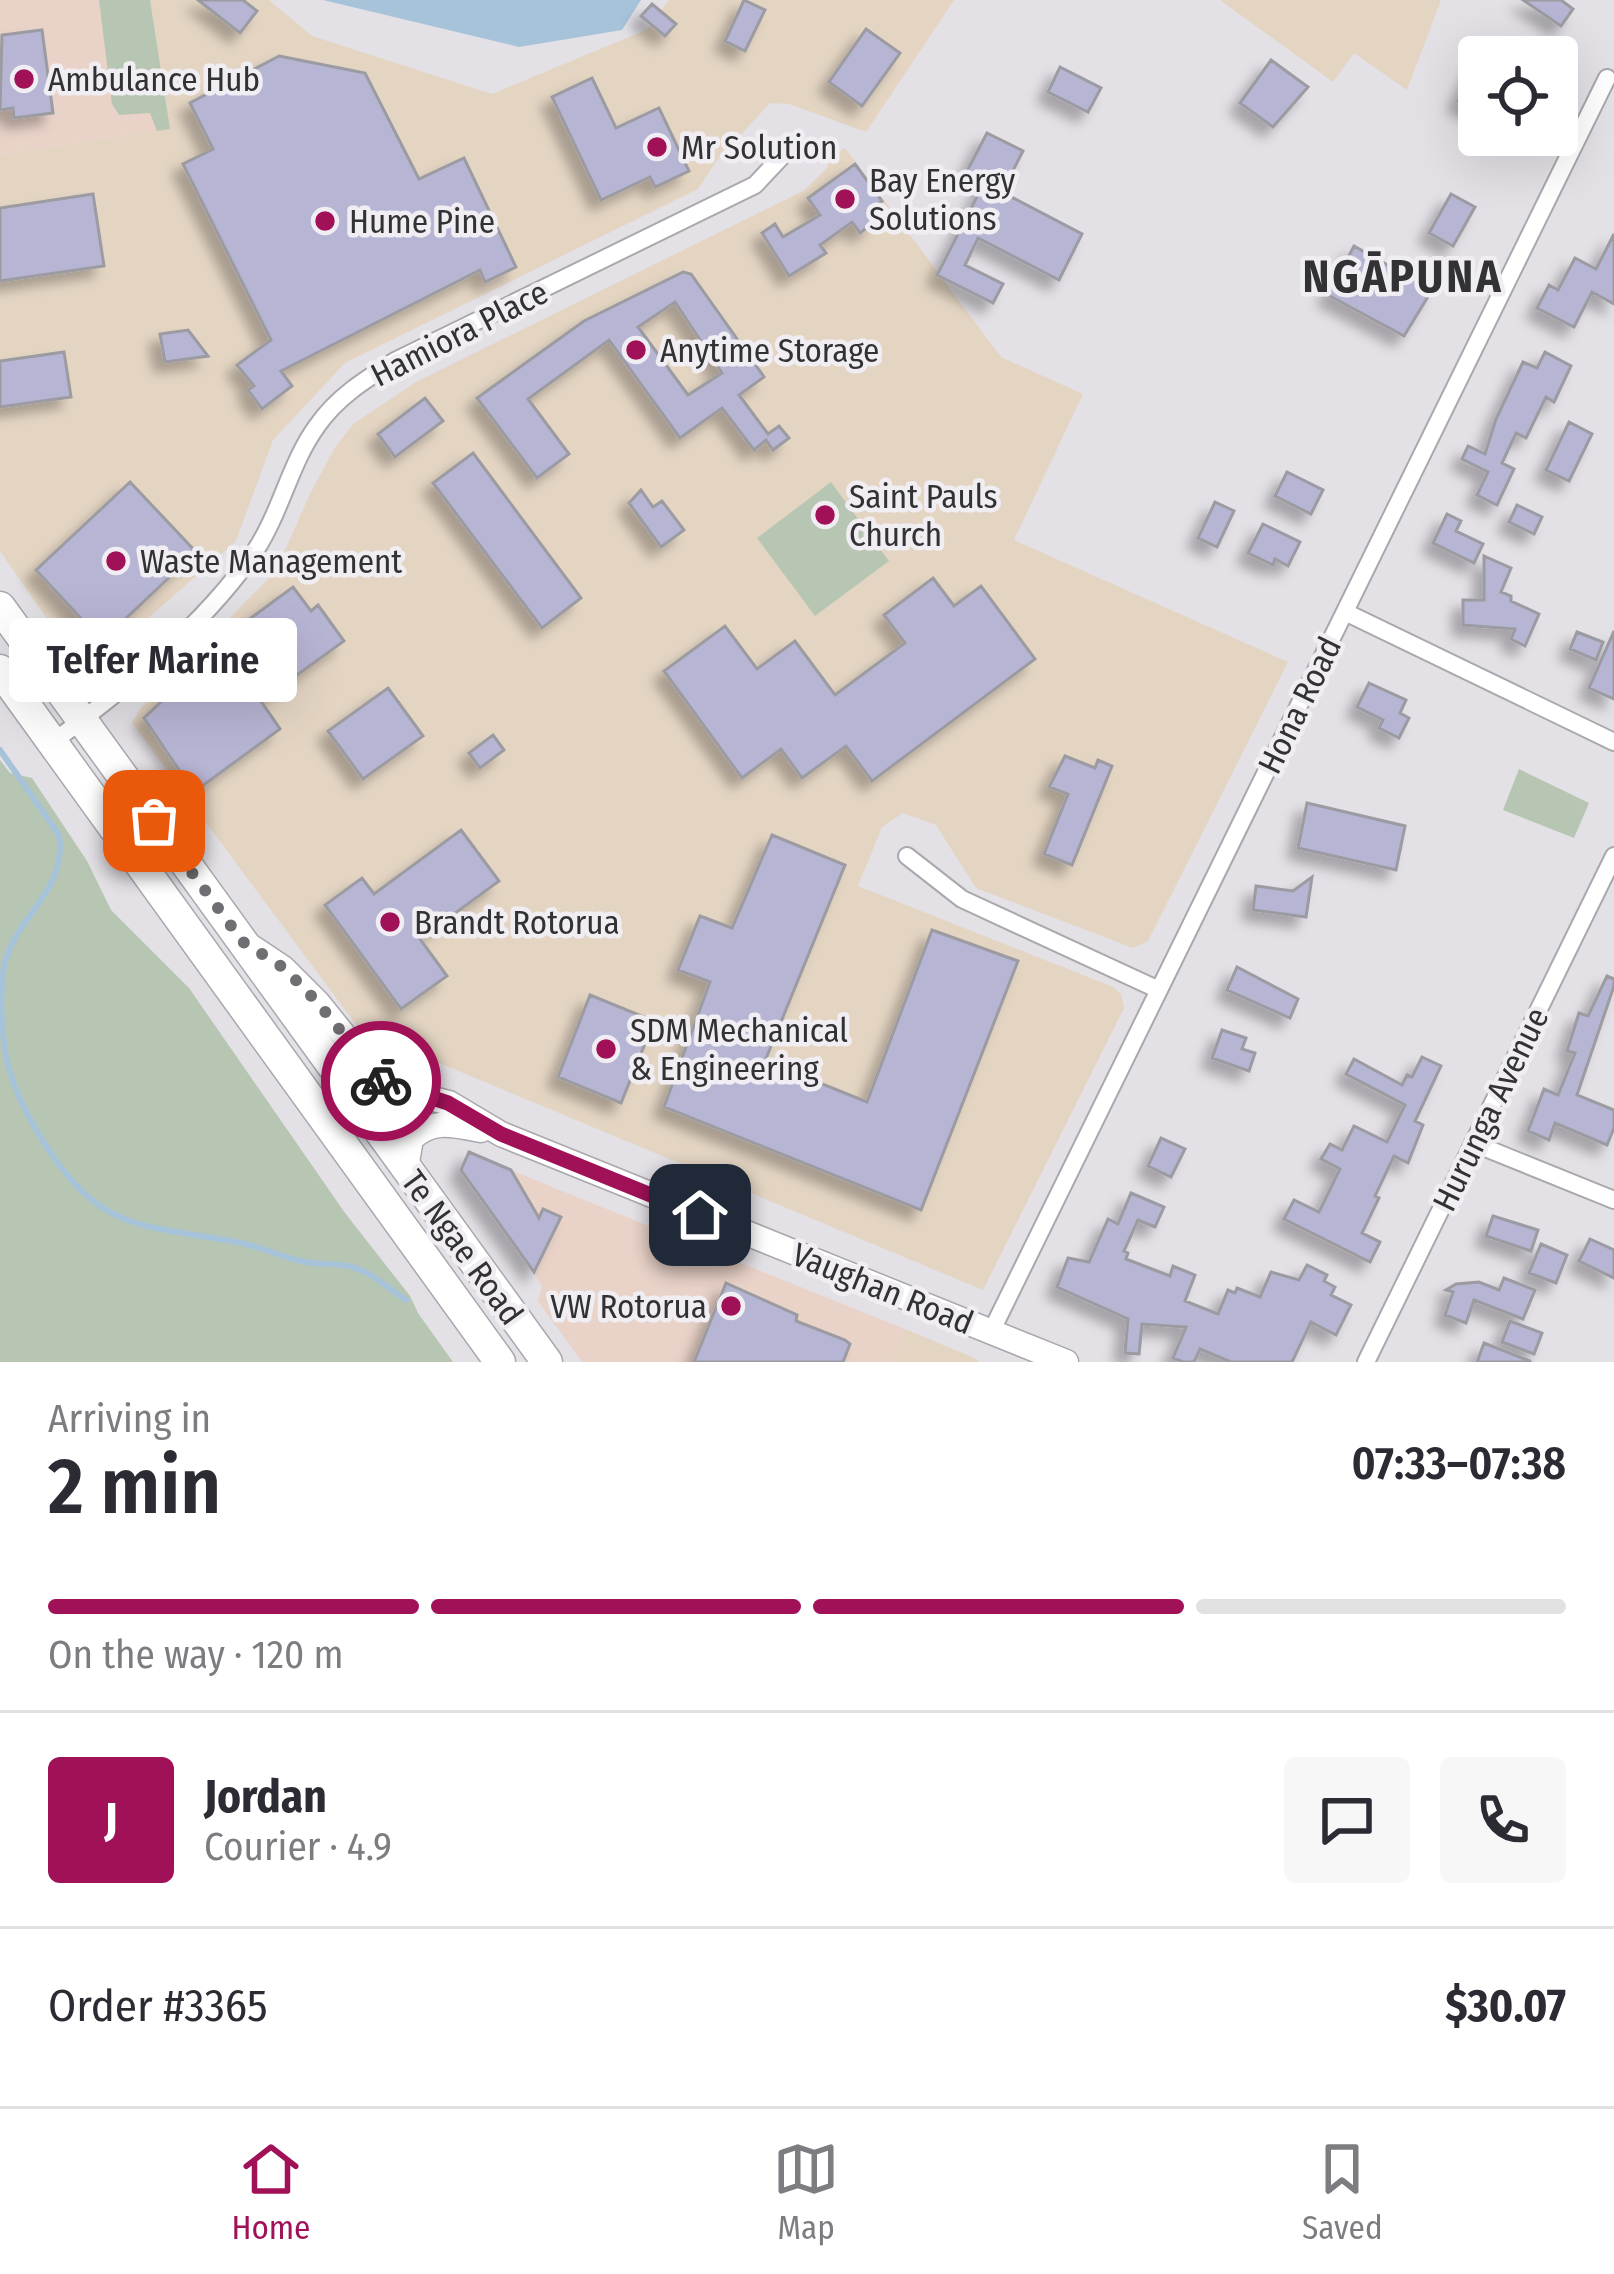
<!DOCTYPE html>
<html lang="en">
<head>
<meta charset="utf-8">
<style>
	body { margin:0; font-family:"Fira Sans Condensed",sans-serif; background:#f7f7f7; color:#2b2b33; height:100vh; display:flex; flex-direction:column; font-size:45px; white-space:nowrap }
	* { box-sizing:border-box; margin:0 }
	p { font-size:39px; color:#7c7c81 }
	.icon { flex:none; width:66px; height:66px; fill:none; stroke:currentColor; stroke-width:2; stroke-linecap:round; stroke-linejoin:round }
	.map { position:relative; height:1362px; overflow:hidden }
	.panel { display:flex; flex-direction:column; background:#fff; flex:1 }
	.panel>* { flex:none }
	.buttons { position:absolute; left:1458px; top:36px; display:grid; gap:24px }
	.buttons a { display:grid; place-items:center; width:120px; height:120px; border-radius:12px; background:#fff; box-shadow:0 12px 48px #0002; font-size:60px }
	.pin { position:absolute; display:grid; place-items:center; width:102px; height:102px; color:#fff; margin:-51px; border-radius:24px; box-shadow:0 6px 18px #0006 }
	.courier { position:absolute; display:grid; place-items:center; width:120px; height:120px; margin:-60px; border:9px solid #a11158; border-radius:50%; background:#fff; color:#222; box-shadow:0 3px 15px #0007 }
	.bubble { position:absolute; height:84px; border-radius:12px; background:#fff; box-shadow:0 12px 48px #0002; font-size:39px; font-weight:600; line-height:84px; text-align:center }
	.headline em { font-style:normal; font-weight:600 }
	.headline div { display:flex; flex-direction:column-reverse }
	.headline { display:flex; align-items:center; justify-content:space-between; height:204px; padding:0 48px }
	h1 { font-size:78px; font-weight:600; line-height:90px }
	.bar { display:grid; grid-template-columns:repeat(4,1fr); gap:18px 12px; align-content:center; height:144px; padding:0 48px }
	.bar i { height:15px; border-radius:9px; background:#e1e1e2 }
	.bar .current { background:#a11158 }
	.bar p { grid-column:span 4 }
	.line { display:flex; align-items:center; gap:30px; padding:0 48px; border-top:3px solid #e1e1e2 }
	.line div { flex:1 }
	.round { display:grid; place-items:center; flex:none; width:126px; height:126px; border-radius:12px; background:#f7f7f7 }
	.menu { display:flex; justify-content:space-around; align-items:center; height:168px; border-top:3px solid #e1e1e2; background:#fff; font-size:33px; color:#7c7c81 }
	.menu a { display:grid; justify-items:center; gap:6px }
	.menu .current { color:#a11158 }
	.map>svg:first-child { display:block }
</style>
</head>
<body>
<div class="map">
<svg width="1614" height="1362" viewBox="0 0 1614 1362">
	<defs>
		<filter id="shadow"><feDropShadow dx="-10" dy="10" stdDeviation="6" flood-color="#0004"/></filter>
	</defs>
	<rect width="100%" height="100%" fill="#e3e0e6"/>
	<!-- commercial -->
	<path fill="#e9d2c8" d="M0,0H150L170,129L0,155Z
		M469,1152L552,1187L905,1329L891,1362H582L538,1301L542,1287L534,1272L461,1170Z"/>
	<!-- industrial -->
	<path fill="#e4d5c3" d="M150,0H269L312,36L492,94L646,30L669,0H954L866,132L789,104L770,103L715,163L698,189L345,363L273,440L236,541L104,657L75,659L0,551V155L169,129Z
		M1220,0H1441L1407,90L1354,53L1333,82Z
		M845,148L1001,357L1083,394L1014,540L1288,662L1148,941L1133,948L976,888L936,825L903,813L882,827L858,886L1113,987L1121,994L1124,1008L983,1290L360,1030L132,723L141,708L276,571L308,498L334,449L353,424L416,382L805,190L827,168L829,159Z
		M905,1329L972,1357L980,1362H891Z"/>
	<!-- green -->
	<path fill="#b7c6b2" d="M99,0H150L170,129L157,131L150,113L119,115L112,104Z
		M831,482L889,561L815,616L757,538Z
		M0,760L10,773L32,778L87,861L111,910L189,988L345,1213L410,1296L418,1313L453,1362H0Z
		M1519,769L1589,803L1574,838L1503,810Z"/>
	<!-- water -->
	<path fill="#a7c3da" d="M323,0H641L622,30L519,47Z"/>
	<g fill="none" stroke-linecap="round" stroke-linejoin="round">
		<!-- stream -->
		<path stroke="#a7c3da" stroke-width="6" d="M0,750L59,835C68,891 15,916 4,966C0,992 1,1023 5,1049C9,1081 26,1114 43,1141C100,1232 139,1224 236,1242C260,1246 282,1258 306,1262C321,1265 338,1263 352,1267C372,1272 389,1289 406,1300"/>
	</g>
	<!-- building -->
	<path fill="#b7b5d4" stroke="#9b9ba1" stroke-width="3" fill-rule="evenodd" filter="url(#shadow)" d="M198,0H243L257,11L240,33Z
		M744,0L765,10L745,51L725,41Z
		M1523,0H1561L1573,9L1561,26Z
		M652,4L676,24L665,36L641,16Z
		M866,29L900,53L862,106L829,82Z
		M42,30L53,113L14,118L13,108L0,110L2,35Z
		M279,56L365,73L419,179L464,158L516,267L485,282L480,270L281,371L292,386L262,409L248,390L254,386L237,365L271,340L183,164L213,149L190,103Z
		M1479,58V112L1458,101Z
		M1271,60L1308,87L1273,127L1240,103Z
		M1060,67L1101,88L1088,112L1048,92Z
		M592,78L616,128L659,108L689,171L655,187L650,177L601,200L552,97Z
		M987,133L1023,151L1002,192L1082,234L1059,280L978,238L965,265L1003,284L993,303L937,275L985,181L967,171Z
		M855,164L882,201L867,211L875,222L860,233L852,222L820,245L826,253L789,276L762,233L775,224L783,237L820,215L808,198Z
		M93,194L104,266L0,281V208Z
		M1451,194L1475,207L1453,246L1429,233Z
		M1614,234V304L1592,292L1574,327L1537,308L1549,285L1558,290L1575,258L1596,269Z
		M1354,246L1432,290L1404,336L1328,295Z
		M683,272L691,274L764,377L739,395L768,434L779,426L789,438L773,450L766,440L754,450L722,408L680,438L609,340L528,399L569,454L537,478L477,398L584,321ZM675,302L722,373L688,395L638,327Z
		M188,330L208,356L165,362L160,334Z
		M64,352L71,397L0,407V361Z
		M1545,352L1571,366L1554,402L1546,397L1526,438L1516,433L1502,463L1514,469L1497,505L1477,495L1488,472L1462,459L1468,446L1485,454L1496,419L1523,362L1537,368Z
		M425,398L443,421L395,457L378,434Z
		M1569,422L1592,434L1569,481L1546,470Z
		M473,453L581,598L542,628L433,483Z
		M1287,472L1323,490L1311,514L1275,496Z
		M130,482L196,552L102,641L36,570Z
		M641,490L653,507L662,501L684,530L661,547L629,503Z
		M1215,502L1234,511L1217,547L1198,538Z
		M1517,505L1542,517L1534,534L1509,522Z
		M1447,514L1461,521L1456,531L1483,544L1474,563L1433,543Z
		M1263,524L1300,542L1288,566L1275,559L1273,565L1248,553Z
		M1484,556L1511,568L1501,592L1511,596V601L1539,614L1525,646L1511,639L1515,629L1463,625V600H1484Z
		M933,578L954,606L981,586L1035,659L872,781L846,746L802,778L781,749L742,778L664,671L725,626L757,669L795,641L835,695L905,643L884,615Z
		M293,587L311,611L318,605L344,641L261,701L280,729L194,792L144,718L227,639L225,637Z
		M1614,631V699L1589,688Z
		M1577,632L1603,642L1596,660L1570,649Z
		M1369,683L1406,700L1400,713L1409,718L1399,738L1379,728L1383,720L1357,707Z
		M388,688L423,736L363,779L328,731Z
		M493,735L504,750L480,768L469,753Z
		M1065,756L1095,768L1098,760L1112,766L1072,865L1044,854L1068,794L1049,787Z
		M1307,803L1405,826L1396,870L1298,848Z
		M461,830L499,881L420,939L447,976L401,1009L325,905L362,878L374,894Z
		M772,835L845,865L765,1061L867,1102L932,930L1018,961L921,1210L664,1107L710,982L678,970L700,916L732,928Z
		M1312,877L1306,917L1253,910L1256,886L1293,891Z
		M1237,967L1298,999L1290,1018L1227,990Z
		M1607,976L1614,979V986L1577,1095L1614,1110V1128L1607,1145L1555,1123L1549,1140L1528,1131L1544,1089L1558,1095L1575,1053L1567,1051L1579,1013L1588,1016Z
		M590,995L654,1021L621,1103L558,1077Z
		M1222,1030L1246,1038L1242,1049L1255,1053L1249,1071L1212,1058Z
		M1422,1057L1441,1066L1415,1121L1423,1125L1408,1163L1394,1156L1375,1196L1379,1198L1362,1233L1380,1242L1370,1262L1284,1219L1294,1200L1319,1212L1340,1169L1321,1159L1330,1144L1342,1150L1354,1126L1387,1142L1405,1105L1346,1074L1354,1059L1402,1085L1407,1075L1412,1077Z
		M1161,1138L1185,1149L1171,1177L1148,1166Z
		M469,1152L511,1170L539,1218L543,1209L561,1217L534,1272L461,1170Z
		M1131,1193L1164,1207L1155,1227L1138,1220L1124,1251L1128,1253L1126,1259L1170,1276L1173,1266L1195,1275L1185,1301L1218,1314L1228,1290L1235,1293L1237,1288L1260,1297L1271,1272L1299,1280L1307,1265L1327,1275L1324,1281L1335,1287L1331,1295L1351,1305L1336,1335L1311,1322L1292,1362H1231L1200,1349L1194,1362H1183L1173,1358L1186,1327L1142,1324L1139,1354L1125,1353L1128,1319L1057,1287L1068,1258L1089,1262L1108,1219L1118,1224Z
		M1493,1216L1538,1230L1531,1251L1486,1236Z
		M1590,1239L1614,1250V1278L1579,1261Z
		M1541,1244L1567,1255L1556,1283L1529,1273Z
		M1504,1278L1535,1290L1523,1319L1474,1300L1466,1323L1445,1315L1453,1292L1446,1290L1456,1284L1479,1282L1499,1290Z
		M726,1283L797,1315L796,1321L845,1340L850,1344L843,1362H694Z
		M1510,1321L1542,1333L1534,1354L1502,1342Z
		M1484,1343L1530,1361V1362H1477Z"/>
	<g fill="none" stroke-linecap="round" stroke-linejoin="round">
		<!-- street casing -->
		<g stroke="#aaa7ad" stroke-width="20">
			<path id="street" d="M1345,612L1614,742
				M53,742C126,687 203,627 255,551C281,512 290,463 317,426C337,397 366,379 395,361L755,185L785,153
				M907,856L962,899L1159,990
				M1473,1143L1614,1200
				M991,1332L1607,78
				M1366,1362L1614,856"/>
		</g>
		<!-- secondary casing -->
		<g stroke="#aaa7ad" stroke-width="27">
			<path id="secondary" d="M253,948L283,968L318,1003L380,1080L395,1089L449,1103L501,1134L1066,1362
				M406,1168L411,1139C432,1118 454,1125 481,1130"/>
		</g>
		<!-- highway casing -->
		<g stroke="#aaa7ad" stroke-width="33">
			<path id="highway" d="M0,607L547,1362
				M0,670L500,1362"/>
		</g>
		<!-- street -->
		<use href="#street" stroke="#fff" stroke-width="16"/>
		<!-- secondary -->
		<use href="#secondary" stroke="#fff" stroke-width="24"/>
		<!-- highway -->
		<use href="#highway" stroke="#fff" stroke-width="30"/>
	</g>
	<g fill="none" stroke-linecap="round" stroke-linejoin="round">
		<!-- done -->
		<path stroke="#706e72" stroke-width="12" stroke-dasharray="0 21.6" d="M154,821L243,942L284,968L318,1003L381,1081"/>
		<!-- route -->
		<path stroke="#a11158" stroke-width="15" d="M381,1081L448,1103L501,1134L700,1215"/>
	</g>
	<!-- markers -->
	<g fill="#a11158" stroke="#f0edf3" stroke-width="4.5">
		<circle cx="24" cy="79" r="12"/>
		<circle cx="657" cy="147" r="12"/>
		<circle cx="845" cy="199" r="12"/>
		<circle cx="325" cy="221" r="12"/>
		<circle cx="636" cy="350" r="12"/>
		<circle cx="825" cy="515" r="12"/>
		<circle cx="116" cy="561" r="12"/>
		<circle cx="390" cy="922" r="12"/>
		<circle cx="606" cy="1049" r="12"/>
		<circle cx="731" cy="1306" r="12"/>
	</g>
	<g text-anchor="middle" stroke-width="9" stroke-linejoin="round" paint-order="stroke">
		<!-- poi labels -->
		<g font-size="33" fill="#323133" stroke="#f0edf3" text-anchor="start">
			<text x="48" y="91">Ambulance Hub</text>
			<text x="681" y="159">Mr Solution</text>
			<text x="869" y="192">Bay Energy<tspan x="869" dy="38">Solutions</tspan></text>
			<text x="349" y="233">Hume Pine</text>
			<text x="660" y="362">Anytime Storage</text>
			<text x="849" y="508">Saint Pauls<tspan x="849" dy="38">Church</tspan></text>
			<text x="140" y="573">Waste Management</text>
			<text x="414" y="934">Brandt Rotorua</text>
			<text x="630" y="1042">SDM Mechanical<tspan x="630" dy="38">&amp; Engineering</tspan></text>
			<text x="707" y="1318" text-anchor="end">VW Rotorua</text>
		</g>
		<!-- street labels -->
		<g font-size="33" fill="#323133" stroke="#f0edf3">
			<text transform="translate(459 333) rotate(-27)" y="12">Hamiora Place</text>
			<text transform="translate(1299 705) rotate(-64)" y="12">Hona Road</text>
			<text transform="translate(1490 1109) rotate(-64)" y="12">Hurunga Avenue</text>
			<text transform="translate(463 1247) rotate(54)" y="12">Te Ngae Road</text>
			<text transform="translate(883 1288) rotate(22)" y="12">Vaughan Road</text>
		</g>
		<!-- district labels -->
		<g font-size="45" font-weight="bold" letter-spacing="3" fill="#323133" stroke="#f0edf3">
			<text x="1403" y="292">NGĀPUNA</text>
		</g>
	</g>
</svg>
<div class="buttons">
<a><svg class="icon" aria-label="locate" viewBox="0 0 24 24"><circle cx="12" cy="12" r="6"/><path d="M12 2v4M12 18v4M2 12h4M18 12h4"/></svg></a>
</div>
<div class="pin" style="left:154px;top:821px;background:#ea580c"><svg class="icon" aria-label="bag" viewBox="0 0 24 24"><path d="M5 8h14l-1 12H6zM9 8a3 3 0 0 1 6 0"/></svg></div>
<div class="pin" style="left:700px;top:1215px;background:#1f2937"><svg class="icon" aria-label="home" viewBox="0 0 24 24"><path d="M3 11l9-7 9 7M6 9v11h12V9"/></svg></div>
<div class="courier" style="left:381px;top:1081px"><svg class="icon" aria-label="bike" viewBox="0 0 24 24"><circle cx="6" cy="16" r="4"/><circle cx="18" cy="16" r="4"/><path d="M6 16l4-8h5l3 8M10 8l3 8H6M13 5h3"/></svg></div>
<div class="bubble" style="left:9px;top:618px;width:288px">Telfer Marine</div>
</div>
<section class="panel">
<div class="headline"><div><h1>2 min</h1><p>Arriving in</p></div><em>07:33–07:38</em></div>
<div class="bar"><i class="current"></i><i class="current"></i><i class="current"></i><i></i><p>On the way · 120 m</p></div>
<div class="line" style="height:216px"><b class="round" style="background:#a11158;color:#fff">J</b><div><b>Jordan</b><p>Courier · 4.9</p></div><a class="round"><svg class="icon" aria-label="chat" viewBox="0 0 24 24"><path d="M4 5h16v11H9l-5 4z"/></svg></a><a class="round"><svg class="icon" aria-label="phone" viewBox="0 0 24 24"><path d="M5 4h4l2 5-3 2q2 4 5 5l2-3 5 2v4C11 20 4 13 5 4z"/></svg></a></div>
<div class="line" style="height:156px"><div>Order #3365</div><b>$30.07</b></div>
</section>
<nav class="menu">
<a class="current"><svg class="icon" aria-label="home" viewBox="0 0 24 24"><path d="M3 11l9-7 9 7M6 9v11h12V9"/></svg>Home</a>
<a><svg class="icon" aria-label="map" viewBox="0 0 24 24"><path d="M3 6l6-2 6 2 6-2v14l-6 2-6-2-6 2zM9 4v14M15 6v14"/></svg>Map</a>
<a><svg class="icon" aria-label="saved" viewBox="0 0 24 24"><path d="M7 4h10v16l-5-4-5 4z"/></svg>Saved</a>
</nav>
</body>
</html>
